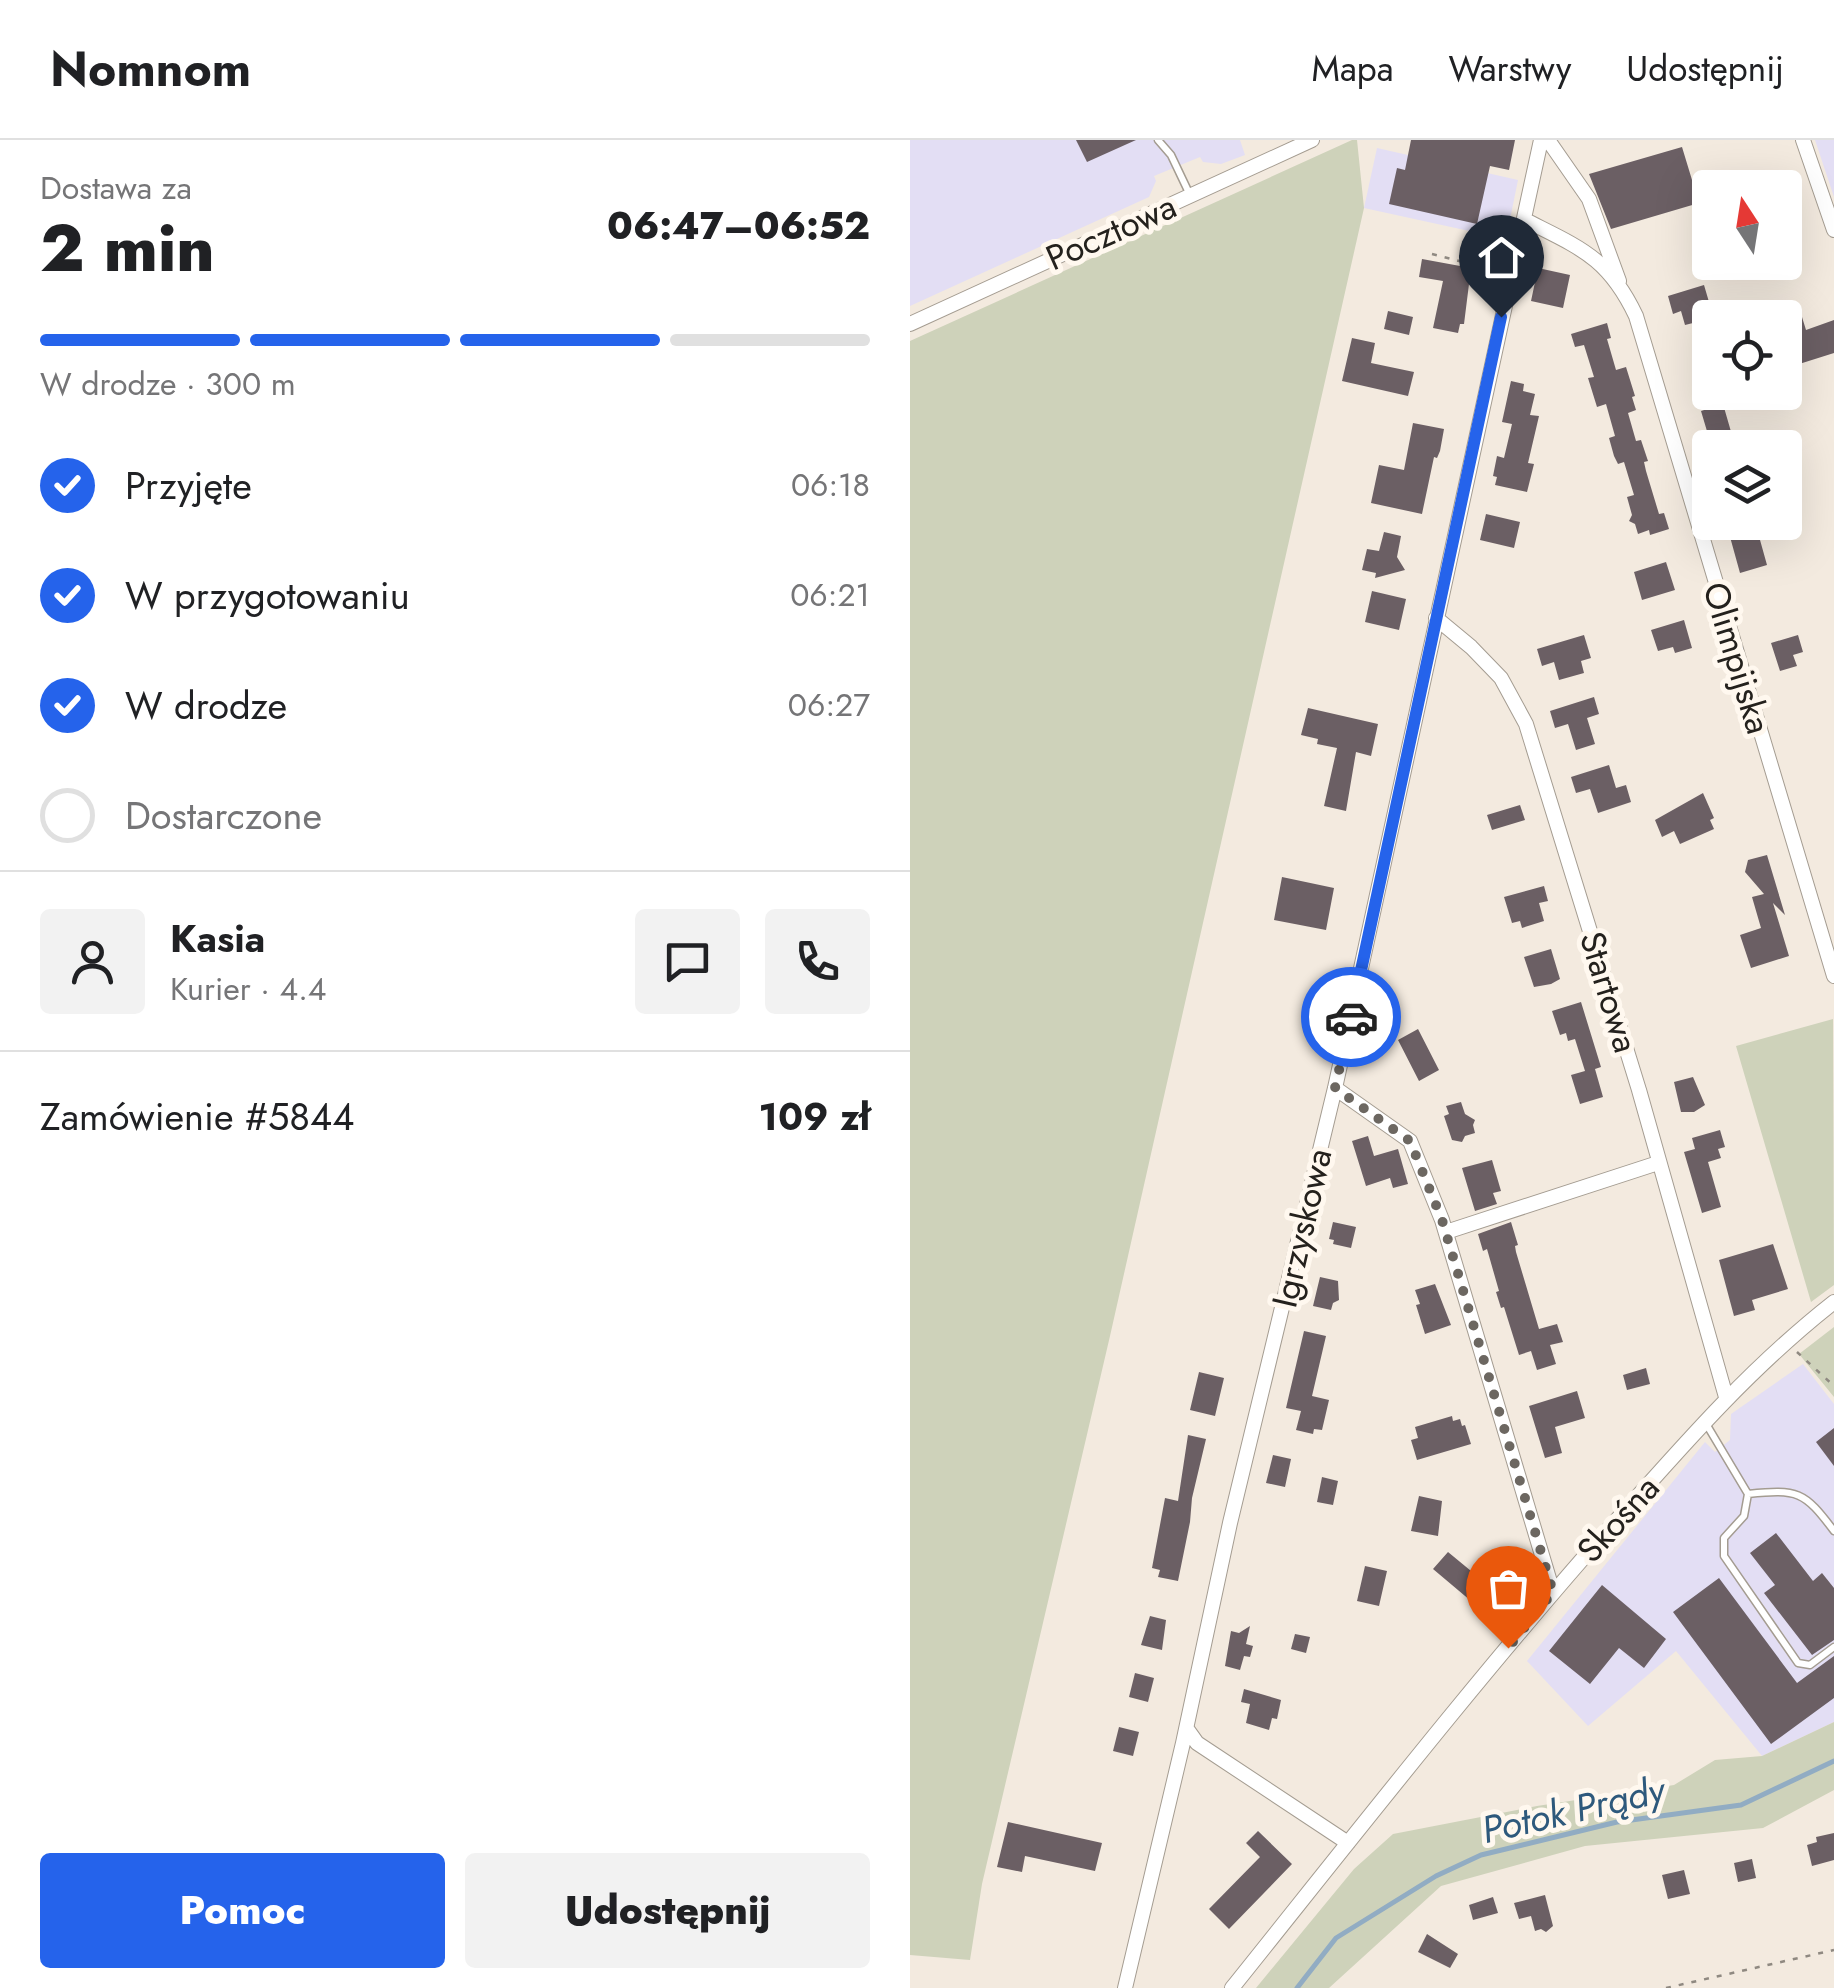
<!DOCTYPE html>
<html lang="pl">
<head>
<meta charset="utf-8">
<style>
	body { margin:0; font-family:Jost,sans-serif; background:#f2f2f2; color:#202124; height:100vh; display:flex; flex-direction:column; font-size:38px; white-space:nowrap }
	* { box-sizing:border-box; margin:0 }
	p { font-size:32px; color:#757577 }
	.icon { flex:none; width:55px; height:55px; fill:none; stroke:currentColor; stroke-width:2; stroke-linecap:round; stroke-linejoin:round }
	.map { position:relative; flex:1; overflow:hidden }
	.side { display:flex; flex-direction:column; background:#fff; width:910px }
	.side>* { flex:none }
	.needle { width:65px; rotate:348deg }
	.controls { position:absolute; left:782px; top:30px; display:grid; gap:20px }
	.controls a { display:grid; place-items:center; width:110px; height:110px; border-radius:10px; background:#fff; box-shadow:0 10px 40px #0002; font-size:50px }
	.pin { position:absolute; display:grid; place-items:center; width:85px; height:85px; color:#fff; margin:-102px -42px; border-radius:50% 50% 50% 0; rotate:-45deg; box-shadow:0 0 10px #0007 }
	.pin .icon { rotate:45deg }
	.courier { position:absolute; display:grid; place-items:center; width:100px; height:100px; margin:-50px; border:8px solid #2563eb; border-radius:50%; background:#fff; color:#222; box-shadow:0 2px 12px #0007 }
	.overview em { font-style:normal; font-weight:800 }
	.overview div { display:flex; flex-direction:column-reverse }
	.overview { display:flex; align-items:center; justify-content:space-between; height:170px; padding:0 40px }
	h1 { font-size:65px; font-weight:800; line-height:75px }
	.bar { display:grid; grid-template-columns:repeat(4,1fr); gap:15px 10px; align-content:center; height:120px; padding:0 40px }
	.bar i { height:12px; border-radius:8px; background:#e0e0e0 }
	.bar .current { background:#2563eb }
	.bar p { grid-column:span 4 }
	.line { display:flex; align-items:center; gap:25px; padding:0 40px; border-top:2px solid #e0e0e0 }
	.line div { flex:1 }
	.round { display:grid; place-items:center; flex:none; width:105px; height:105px; border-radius:10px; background:#f2f2f2 }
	ol { padding:0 40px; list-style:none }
	li { display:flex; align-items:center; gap:30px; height:110px }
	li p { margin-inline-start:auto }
	li .icon { padding:10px; border-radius:50%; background:#2563eb; color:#fff; stroke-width:4 }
	li:last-child { color:#757577 }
	li i { width:55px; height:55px; border:5px solid #e0e0e0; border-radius:50% }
	.button { display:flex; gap:20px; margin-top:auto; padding:20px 40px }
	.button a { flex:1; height:115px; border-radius:10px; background:#2563eb; color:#fff; font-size:40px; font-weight:800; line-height:115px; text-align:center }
	.button a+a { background:#f2f2f2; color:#202124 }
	header { display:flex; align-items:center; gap:60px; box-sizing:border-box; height:140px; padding:0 50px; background:#fff; border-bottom:2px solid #e0e0e0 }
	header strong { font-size:48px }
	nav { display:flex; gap:55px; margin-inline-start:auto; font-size:35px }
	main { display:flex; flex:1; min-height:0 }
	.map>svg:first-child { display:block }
</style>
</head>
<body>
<header>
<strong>Nomnom</strong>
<nav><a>Mapa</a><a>Warstwy</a><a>Udostępnij</a></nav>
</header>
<main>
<section class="side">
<div class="overview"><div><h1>2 min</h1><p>Dostawa za</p></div><em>06:47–06:52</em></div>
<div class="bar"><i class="current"></i><i class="current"></i><i class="current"></i><i></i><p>W drodze · 300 m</p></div>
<ol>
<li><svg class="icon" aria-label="check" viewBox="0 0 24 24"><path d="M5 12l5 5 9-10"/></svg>Przyjęte<p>06:18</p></li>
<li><svg class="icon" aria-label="check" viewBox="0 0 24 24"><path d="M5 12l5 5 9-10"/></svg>W przygotowaniu<p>06:21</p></li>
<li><svg class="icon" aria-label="check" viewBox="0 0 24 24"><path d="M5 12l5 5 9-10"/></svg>W drodze<p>06:27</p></li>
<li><i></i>Dostarczone</li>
</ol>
<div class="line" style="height:180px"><a class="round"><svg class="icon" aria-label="person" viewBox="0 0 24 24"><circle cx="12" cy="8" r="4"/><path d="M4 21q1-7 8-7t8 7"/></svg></a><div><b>Kasia</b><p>Kurier · 4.4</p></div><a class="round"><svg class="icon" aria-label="chat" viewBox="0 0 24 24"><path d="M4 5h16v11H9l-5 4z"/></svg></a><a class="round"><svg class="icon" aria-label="phone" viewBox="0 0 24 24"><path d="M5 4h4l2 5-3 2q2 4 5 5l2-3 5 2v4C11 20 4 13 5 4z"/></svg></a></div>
<div class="line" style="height:130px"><div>Zamówienie #5844</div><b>109 zł</b></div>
<div class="button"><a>Pomoc</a><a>Udostępnij</a></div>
</section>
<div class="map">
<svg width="924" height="1848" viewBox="0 0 924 1848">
	<rect width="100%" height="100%" fill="#f3eadf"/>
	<!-- industrial -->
	<path fill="#e3def4" d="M0,0H330L335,15L311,24L293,22L290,17L244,36L246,41L239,57L0,166Z
		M905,0H924V57Z
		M467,8L608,40L596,99L454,68Z
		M893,1224L924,1264V1582L852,1616L766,1511L678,1586L617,1521L795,1302L805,1312L820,1300L821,1274Z"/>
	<!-- green -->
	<path fill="#ced2ba" d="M442,0H447L454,68L200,1196L72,1744L60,1820L0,1815V201Z
		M923,879L924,1145L901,1162L826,906Z
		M924,1187V1257L889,1214Z
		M924,1582V1650L853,1688L675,1706L531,1746L419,1848H346L444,1729L483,1694L627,1666L764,1645L805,1620L852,1616Z"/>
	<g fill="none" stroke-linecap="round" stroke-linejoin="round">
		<!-- stream -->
		<path stroke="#91acc3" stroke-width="5" d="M387,1848L426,1798L526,1736L571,1715L707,1682L831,1665L924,1621"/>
	</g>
	<!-- building -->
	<path fill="#6b5f64" d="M166,0H226L177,22Z
		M501,0H605L599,30L580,26L567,84L479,64L487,28L495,30Z
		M772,7L789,63L701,89L679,34Z
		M879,43L888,78L875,81V44Z
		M512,119L561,128L554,184H550L548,193L523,188L533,141L509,137Z
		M628,128L660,135L653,168L621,161Z
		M794,145L799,162L795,163L798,174L794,175L795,180L775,185L771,171L763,174L758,156Z
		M478,171L503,177L499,195L474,189Z
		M892,177L896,190L924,180V213L886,225L875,182Z
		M697,183L701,198L697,199L706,230L716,227L725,256L722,257L726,270L718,273L726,301L731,300L738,321L734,322L736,331L749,374L754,373L759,389L740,395L739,390L728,394L725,384L719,381L722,375L717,357L724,355L714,322L708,324L704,316L699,298L705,296L696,264L687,267L678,238L684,237L674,205L665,207L661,194Z
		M442,198L465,203L461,223L504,232L498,256L432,241Z
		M601,241L614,244L613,251L625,254L620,275L629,276L618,323L624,324L617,352L585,345L587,337L583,336L587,316L594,318L602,284L592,282Z
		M813,264L824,302L817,304L818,308H802L791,271Z
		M503,283L534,289L530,311L527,318L524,317L512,374L461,363L469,325L494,330Z
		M576,374L610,382L604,408L570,400Z
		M829,382H845L857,425L830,433L817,386Z
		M474,392L491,396L487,417L495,430L465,438L466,433L452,430L457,409L469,411Z
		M756,422L765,450L732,460L724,432Z
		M462,451L496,459L489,490L455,482Z
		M774,480L782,508L765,513L763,507L748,511L741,490Z
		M674,495L681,518L671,521L674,533L649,540L644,522L632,526L627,509Z
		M888,495L893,512L883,515L887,526L870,531L861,503Z
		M684,557L689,574L677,578L685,604L666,610L658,584L645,588L640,571Z
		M398,568L468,584L461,616L446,612L436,671L414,666L427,608L407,604L408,599L391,595Z
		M699,625L706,648L716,645L721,662L688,673L680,649L666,653L661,637Z
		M793,653L804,678L800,680L804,689L770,704L764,691L752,697L745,680Z
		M610,665L615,680L582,690L577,675Z
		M857,715L875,775L863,763L879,816L841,828L830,795L851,788L842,757L854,754L835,732L838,720Z
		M372,737L424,748L416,790L364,780Z
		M634,746L638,761L629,763L634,781L612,788L610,781L602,783L594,757Z
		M641,809L650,839L641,844L624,847L614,817Z
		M671,862L691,927L685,929L693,957L670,964L661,935L675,931L665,899L658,901L656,893L650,895L642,871Z
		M508,889L529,930L509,941L488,900Z
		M783,937L795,965L784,972H771L764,942Z
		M551,962L555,974L565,980L563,985L565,993L555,996L552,1002L542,1000L534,976L539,974L536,966Z
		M810,990L815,1007L808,1009L811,1018L798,1022L811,1067L792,1073L774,1012L785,1009L782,998Z
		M458,996L464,1016L488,1009L498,1044L483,1048L480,1038L456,1046L442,1001Z
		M582,1020L591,1051L583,1053L587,1064L565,1071L552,1028Z
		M423,1082L446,1087L441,1108L423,1104L424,1100L419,1099Z
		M601,1082L608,1105L605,1106L606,1112L629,1189L647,1184L653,1202L640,1205L646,1224L627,1230L621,1211L609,1215L594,1167L591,1168L586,1152L589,1151L577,1109L573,1111L568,1094Z
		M863,1104L878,1149L842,1160L845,1170L824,1176L809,1120Z
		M410,1137L428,1141L429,1160L423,1163L421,1170L403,1166Z
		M525,1144L541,1185L515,1194L506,1165L510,1164L505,1150Z
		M394,1191L416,1196L402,1256L419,1260L412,1290L404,1289L403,1294L386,1290L391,1271L376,1268Z
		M736,1228L740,1244L717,1250L713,1235Z
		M289,1232L314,1238L305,1276L280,1270Z
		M667,1251L675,1278L645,1287L652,1313L635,1318L619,1266Z
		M542,1276L543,1281L550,1279L552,1286L555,1285L561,1304L507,1320L501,1300L508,1298L505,1287Z
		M924,1288V1326L906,1302Z
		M278,1295L296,1299L282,1358L280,1382L268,1441L248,1437L250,1430L242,1428L255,1358L268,1361Z
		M363,1315L381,1319L375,1347L356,1343Z
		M412,1337L428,1341L423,1365L407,1362Z
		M509,1356L532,1361L528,1396L501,1391Z
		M866,1393L903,1441L912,1433L924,1448V1500L902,1515L854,1453L865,1445L840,1413Z
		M538,1412L595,1459L580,1477L523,1429Z
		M455,1426L477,1431L469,1466L447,1461Z
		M809,1438L887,1543L924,1516V1558L861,1604L763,1472Z
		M692,1445L756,1499L734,1528L709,1508L680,1544L639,1511Z
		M240,1476L256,1480L252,1510L231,1505Z
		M340,1486L336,1504L343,1506L340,1517L334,1516L330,1530L315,1526L321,1491L329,1493Z
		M385,1494L400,1497L396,1513L381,1509Z
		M225,1533L244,1538L238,1562L219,1557Z
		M334,1549L371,1560L367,1579L362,1578L359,1590L336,1583L340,1564L331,1562Z
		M209,1587L229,1592L223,1616L203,1611Z
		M98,1682L192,1703L185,1731L115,1716L112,1732L87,1727Z
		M348,1691L382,1724L319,1789L299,1769L350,1717L336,1703Z
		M924,1693V1720L902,1726L897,1705L907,1702L906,1697Z
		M842,1719L846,1738L828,1742L824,1723Z
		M774,1730L780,1754L758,1759L752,1735Z
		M635,1755L643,1786L636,1792L631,1789L625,1791L621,1776L609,1779L604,1763Z
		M583,1757L588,1773L563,1780L559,1765Z
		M517,1794L548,1814L540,1828L508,1812Z"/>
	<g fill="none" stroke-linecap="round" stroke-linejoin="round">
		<!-- lane casing -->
		<g stroke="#a49c91" stroke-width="9">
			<path id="lane" d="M248,0L261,15L280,55
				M795,1282L838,1354L834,1376L814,1398V1416L888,1523L900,1525L924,1507
				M838,1354C888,1349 894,1351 924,1391"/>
		</g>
		<!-- street casing -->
		<g stroke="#a49c91" stroke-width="16">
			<path id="street" d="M638,0L679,59L709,141
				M893,0L924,90
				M615,80C670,108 698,117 726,176L924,836
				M0,184L402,0
				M526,478L561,507L591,538L616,584L729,950L816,1257
				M425,948L500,1001L532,1080L643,1452
				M536,1092L748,1023
				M277,1589L287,1603L438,1703
				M215,1848L273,1603L320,1383L425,948L631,0
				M322,1848C447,1692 571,1533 704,1383C774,1304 841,1227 924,1162"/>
		</g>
		<!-- path -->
		<path stroke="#8f8981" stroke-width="2.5" stroke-dasharray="5 8" stroke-linecap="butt" d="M522,114L557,123L589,118
			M887,1212L924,1246
			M756,1848L924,1810"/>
		<!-- lane -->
		<use href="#lane" stroke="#fff" stroke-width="6"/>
		<!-- street -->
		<use href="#street" stroke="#fff" stroke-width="14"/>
	</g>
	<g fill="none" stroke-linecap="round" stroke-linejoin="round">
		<!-- done -->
		<path stroke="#6c6761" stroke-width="10" stroke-dasharray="0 18" d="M441,877L425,948L500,1001L532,1080L643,1452L598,1508"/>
		<!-- route -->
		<path stroke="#2563eb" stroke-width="12" d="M441,877L591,177"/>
	</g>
	<g text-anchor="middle" stroke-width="10" stroke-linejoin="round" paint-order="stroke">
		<!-- street labels -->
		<g font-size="35" fill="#24211d" stroke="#fff8ef">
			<text transform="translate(201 92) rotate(-24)" y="12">Pocztowa</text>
			<text transform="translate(827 518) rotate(73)" y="12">Olimpijska</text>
			<text transform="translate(699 852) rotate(73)" y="12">Startowa</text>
			<text transform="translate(392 1088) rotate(-77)" y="12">Igrzyskowa</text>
			<text transform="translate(708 1379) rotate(-48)" y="12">Skośna</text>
		</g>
		<!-- water labels -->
		<g font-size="38" font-style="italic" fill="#2e597c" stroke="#fff8ef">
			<text transform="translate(663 1670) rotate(-13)" y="13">Potok Prądy</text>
		</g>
	</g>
</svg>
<div class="controls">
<a><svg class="needle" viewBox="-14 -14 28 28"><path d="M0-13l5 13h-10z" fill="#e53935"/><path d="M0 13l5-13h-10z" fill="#757577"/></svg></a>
<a><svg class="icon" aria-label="locate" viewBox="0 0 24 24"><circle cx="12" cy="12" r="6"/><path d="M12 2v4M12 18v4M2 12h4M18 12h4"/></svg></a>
<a><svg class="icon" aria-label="layers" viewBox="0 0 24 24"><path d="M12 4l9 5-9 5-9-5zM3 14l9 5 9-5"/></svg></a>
</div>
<div class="pin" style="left:598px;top:1508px;background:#ea580c"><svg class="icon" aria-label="bag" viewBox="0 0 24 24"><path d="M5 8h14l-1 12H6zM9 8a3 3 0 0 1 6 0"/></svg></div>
<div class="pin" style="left:591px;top:177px;background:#1f2937"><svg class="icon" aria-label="home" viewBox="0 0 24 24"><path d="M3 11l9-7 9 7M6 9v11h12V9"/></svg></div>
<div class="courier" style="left:441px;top:877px"><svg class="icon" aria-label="car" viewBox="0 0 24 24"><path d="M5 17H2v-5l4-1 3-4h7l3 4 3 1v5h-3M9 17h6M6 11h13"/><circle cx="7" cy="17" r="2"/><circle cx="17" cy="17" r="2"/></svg></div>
</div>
</main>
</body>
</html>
